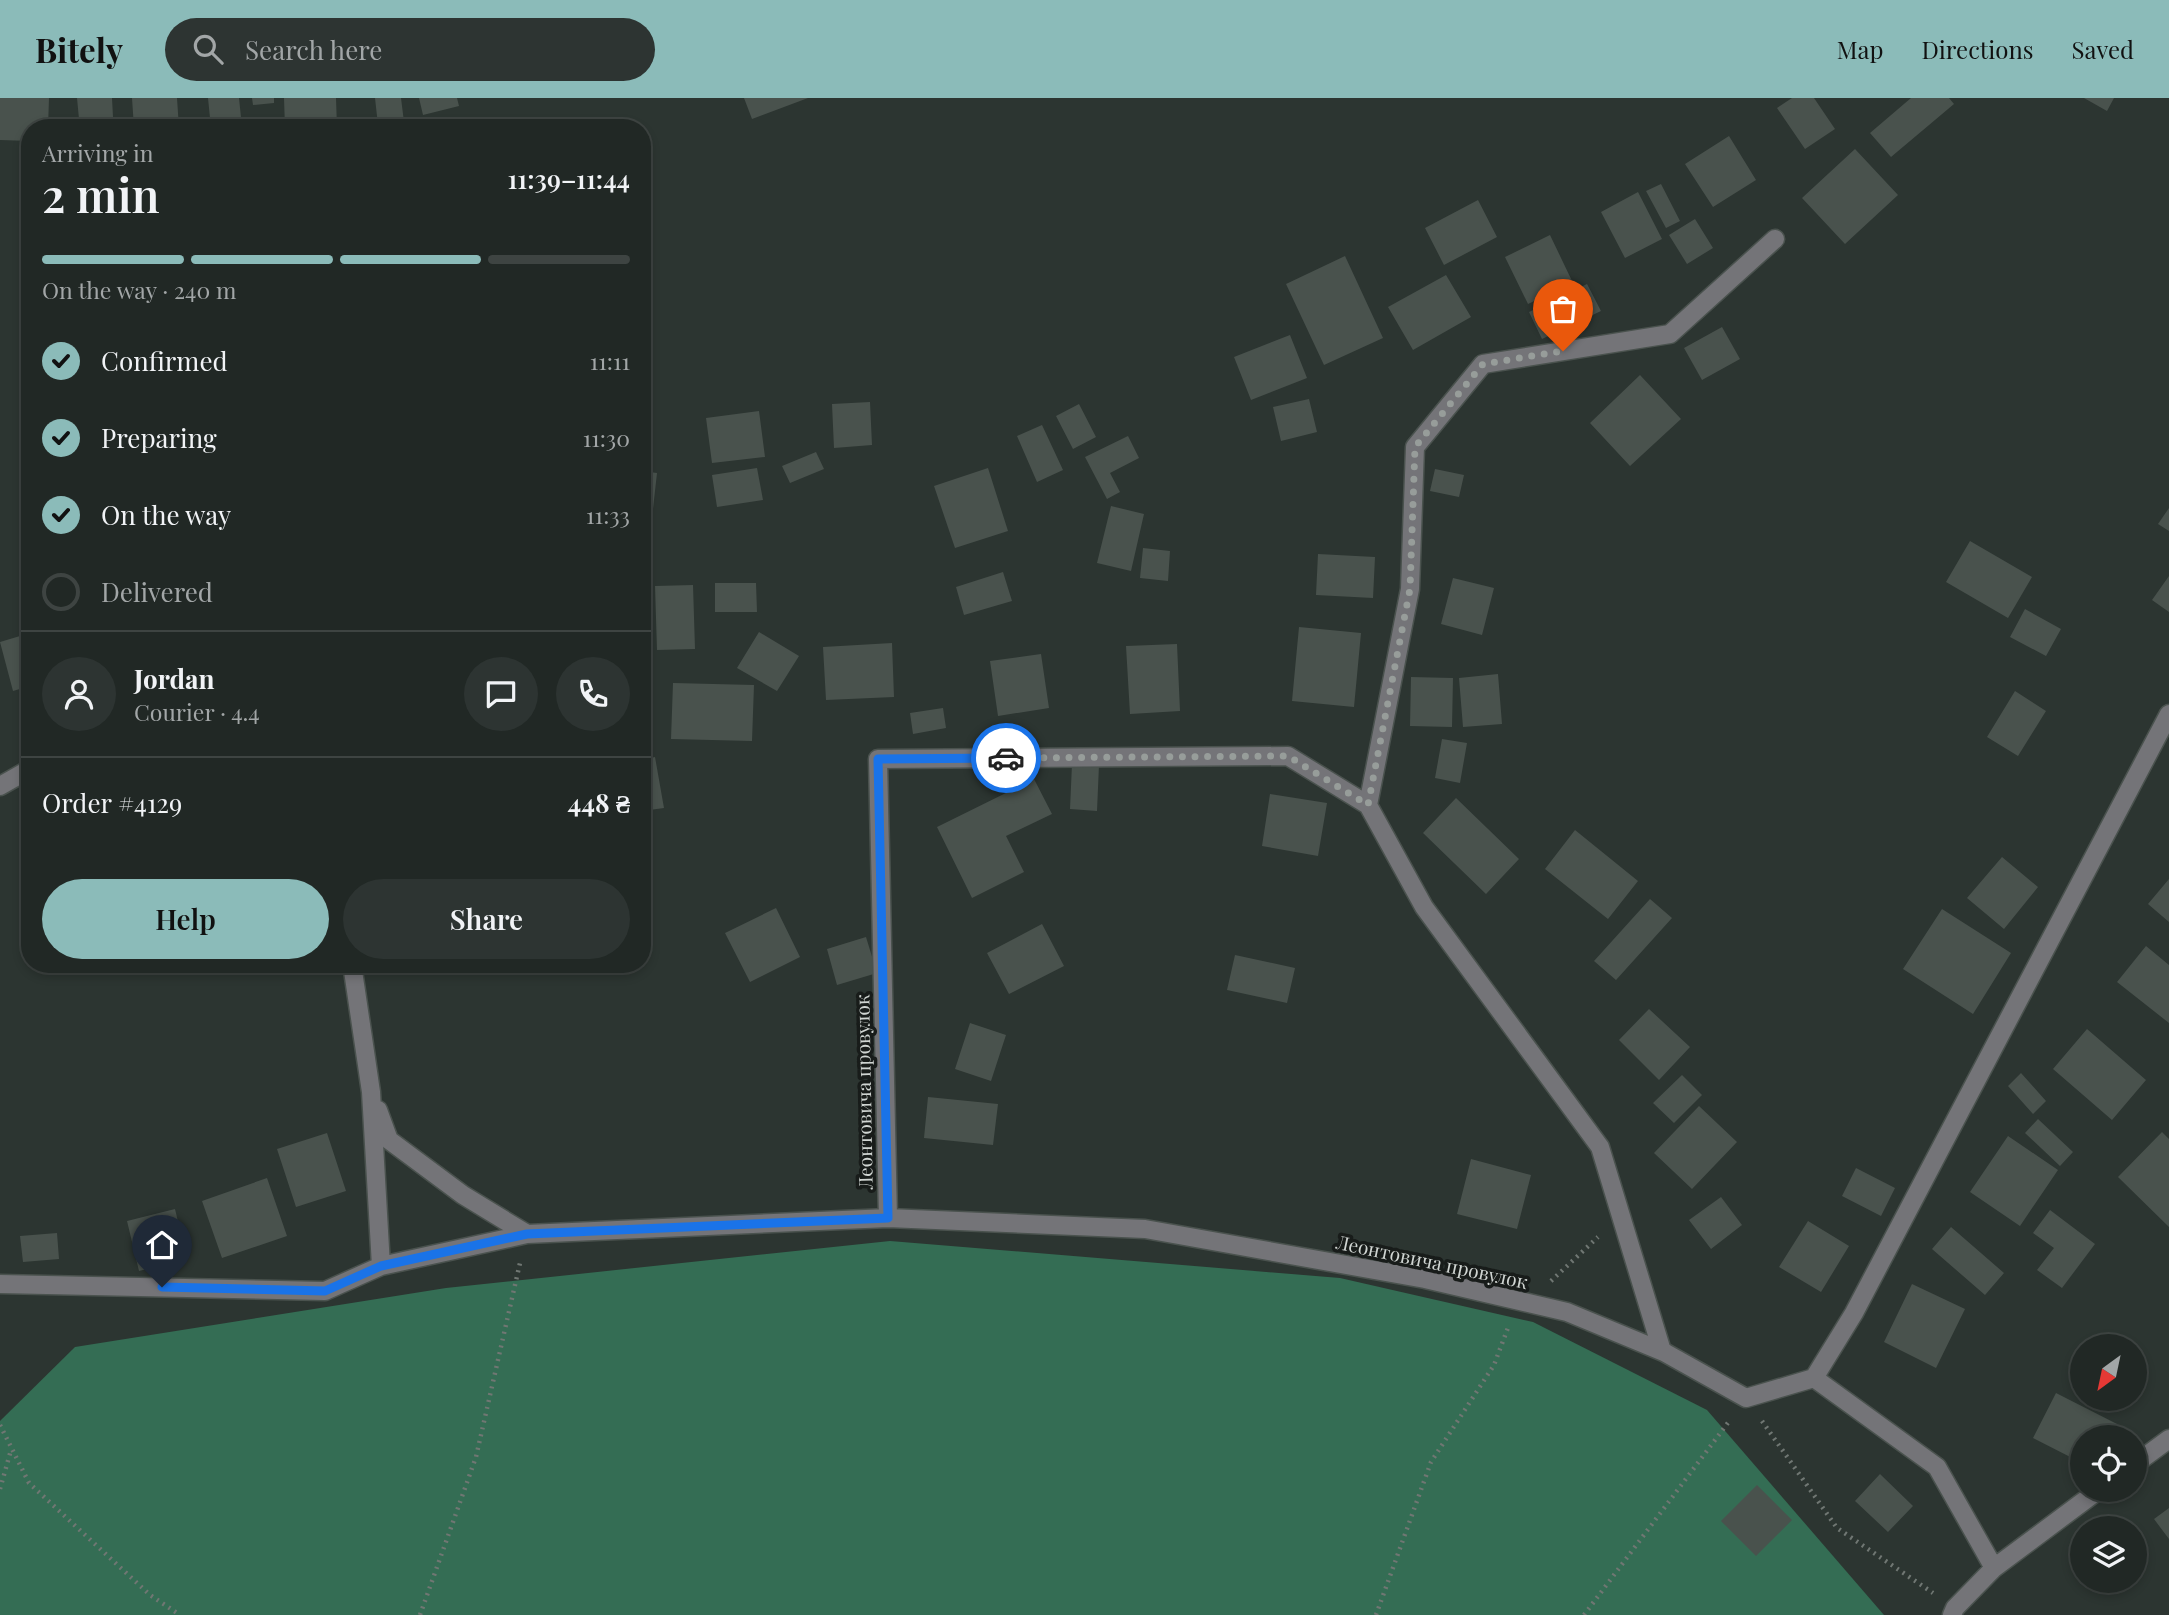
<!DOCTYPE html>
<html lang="en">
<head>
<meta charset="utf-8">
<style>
	body { margin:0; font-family:"Playfair Display",serif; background:#2d3432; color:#f1f3f6; height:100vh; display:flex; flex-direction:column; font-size:26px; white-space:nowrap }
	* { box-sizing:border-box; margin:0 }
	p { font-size:23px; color:#a2a6a7 }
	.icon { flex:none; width:38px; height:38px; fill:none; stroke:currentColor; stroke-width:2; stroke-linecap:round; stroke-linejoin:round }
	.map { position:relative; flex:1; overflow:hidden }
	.sheet { position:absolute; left:21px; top:21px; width:630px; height:854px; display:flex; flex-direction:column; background:#212825; border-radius:28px; box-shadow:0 4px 10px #0003,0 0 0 2px #3e4442 }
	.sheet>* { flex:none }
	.needle { width:46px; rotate:213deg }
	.fabs { position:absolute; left:2070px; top:1236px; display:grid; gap:14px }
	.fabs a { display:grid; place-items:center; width:77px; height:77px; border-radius:50%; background:#212825; box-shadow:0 4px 10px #0003,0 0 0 2px #3e4442; font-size:35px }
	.pin { position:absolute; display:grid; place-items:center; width:60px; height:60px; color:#fff; margin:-72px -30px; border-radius:50% 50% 50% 0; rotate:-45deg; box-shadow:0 0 7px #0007 }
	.pin .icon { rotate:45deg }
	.courier { position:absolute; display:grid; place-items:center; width:70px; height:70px; margin:-35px; border:5px solid #1a73e8; border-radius:50%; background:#fff; color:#222; box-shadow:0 2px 9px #0007 }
	.head em { font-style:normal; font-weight:600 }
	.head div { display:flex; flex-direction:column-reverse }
	.head { display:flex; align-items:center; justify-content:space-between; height:119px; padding:0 21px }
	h1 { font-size:46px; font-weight:600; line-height:52px }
	.bar { display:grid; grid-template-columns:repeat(4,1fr); gap:10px 7px; align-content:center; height:84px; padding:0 21px }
	.bar i { height:9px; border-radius:5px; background:#3e4442 }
	.bar .current { background:#8bbbb9 }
	.bar p { grid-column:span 4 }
	.line { display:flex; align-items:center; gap:18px; padding:0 21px; border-top:2px solid #3e4442 }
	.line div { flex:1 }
	.round { display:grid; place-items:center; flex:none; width:74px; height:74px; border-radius:37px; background:#2d3432 }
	ol { padding:0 21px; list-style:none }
	li { display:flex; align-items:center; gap:21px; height:77px }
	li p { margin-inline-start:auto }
	li .icon { padding:7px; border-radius:50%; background:#8bbbb9; color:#111; stroke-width:4 }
	li:last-child { color:#a2a6a7 }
	li i { width:38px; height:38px; border:4px solid #3e4442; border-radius:50% }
	.action { display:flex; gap:14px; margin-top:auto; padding:14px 21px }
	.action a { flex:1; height:80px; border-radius:42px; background:#8bbbb9; color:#111; font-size:28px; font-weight:600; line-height:80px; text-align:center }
	.action a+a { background:#2d3432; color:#f1f3f6 }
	header { display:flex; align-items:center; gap:42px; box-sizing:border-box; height:98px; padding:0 35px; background:#8bbbb9; color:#111 }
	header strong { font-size:33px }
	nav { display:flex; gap:38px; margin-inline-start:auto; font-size:24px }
	.search { width:490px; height:63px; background:#2d3432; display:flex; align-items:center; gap:18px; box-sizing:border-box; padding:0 24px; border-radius:38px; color:#a2a6a7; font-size:26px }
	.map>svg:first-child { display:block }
</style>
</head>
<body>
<header>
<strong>Bitely</strong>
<div class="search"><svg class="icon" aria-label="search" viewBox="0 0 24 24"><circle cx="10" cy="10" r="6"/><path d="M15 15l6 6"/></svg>Search here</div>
<nav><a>Map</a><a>Directions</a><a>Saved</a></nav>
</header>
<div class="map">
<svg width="2169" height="1517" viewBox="0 0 2169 1517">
	<rect width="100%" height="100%" fill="#2c3531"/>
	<!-- forest -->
	<path fill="#346d54" d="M890,1143L1340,1180L1533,1224L1707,1312L1884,1517H0V1323L75,1249L446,1190Z"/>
	<!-- building -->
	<path fill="#49524d" d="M0,0H49L48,30H30V43L0,42Z
		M77,0H112L113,19L79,21Z
		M132,0H177L179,30H134Z
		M208,0H239L242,29L211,30Z
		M252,0H274V5L253,7Z
		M284,0H336L337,30H285Z
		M375,0H401L404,24L378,27Z
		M419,0H457L459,8L423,17Z
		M744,0H808L752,21Z
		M1792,0H1814L1835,31L1805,51L1777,10Z
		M1911,0H1949L1954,6L1891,59L1870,35Z
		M2084,0H2114L2107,13Z
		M1729,38L1756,82L1713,109L1685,66Z
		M1855,51L1898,97L1845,146L1802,100Z
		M1661,86L1680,123L1666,130L1646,93Z
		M1638,94L1662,141L1625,160L1601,114Z
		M1478,102L1497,139L1444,167L1425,130Z
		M1695,121L1713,150L1687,166L1669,137Z
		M1550,137L1573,185L1528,206L1505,159Z
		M1345,158L1383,240L1324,267L1286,186Z
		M1446,177L1471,219L1413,252L1388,209Z
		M1587,186L1601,213L1542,241L1529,214Z
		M1722,229L1740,261L1702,282L1684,250Z
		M1290,237L1307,280L1251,302L1234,259Z
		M1640,277L1681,321L1630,368L1590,325Z
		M1309,301L1317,334L1281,343L1273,309Z
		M870,304L872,347L834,350L832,306Z
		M1079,306L1096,339L1073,351L1056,318Z
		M759,313L765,359L712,365L706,320Z
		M1042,327L1063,372L1037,384L1017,338Z
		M1128,338L1139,360L1110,375L1120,394L1107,401L1085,359Z
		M816,354L824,371L790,385L782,368Z
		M757,370L763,402L717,409L712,377Z
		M988,370L1008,433L955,450L934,388Z
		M1435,371L1464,377L1459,399L1430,393Z
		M642,373L657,375L652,420L642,419Z
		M1111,408L1144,416L1131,473L1097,465Z
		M2169,410V433L2158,426Z
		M1970,443L2032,479L2008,520L1946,484Z
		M1143,450L1170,453L1168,483L1140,480Z
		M1318,456L1375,459L1373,500L1316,497Z
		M1003,474L1012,503L964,517L956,489Z
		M2169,478V514L2152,502Z
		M1453,480L1494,490L1482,537L1441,526Z
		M715,485H756L757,514H715Z
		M693,487L695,551L657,552L655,488Z
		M2025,511L2061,531L2046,558L2010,539Z
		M1299,529L1361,535L1354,609L1292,603Z
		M759,534L799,558L777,593L737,570Z
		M30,535V588L13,593L0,544Z
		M892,545L894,599L826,602L823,549Z
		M1177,546L1180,613L1130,616L1126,548Z
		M1041,556L1049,610L998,618L990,563Z
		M1498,576L1502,626L1463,629L1459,580Z
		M1411,579L1453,580L1452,629L1410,628Z
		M673,585L754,587L752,643L671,641Z
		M2015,593L2046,613L2018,658L1987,639Z
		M943,610L946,630L913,636L910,615Z
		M1442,641L1467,645L1460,685L1435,680Z
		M655,659L664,710L642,713V662Z
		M1072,666L1099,667L1097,713L1070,711Z
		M1034,681L1052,716L1006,738L1024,774L972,800L937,729Z
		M1270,696L1327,705L1318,758L1262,748Z
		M1456,700L1519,761L1486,796L1423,735Z
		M1575,732L1638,783L1608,821L1545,771Z
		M2002,759L2038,789L2004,831L1967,800Z
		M2169,781V824L2148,806Z
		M1650,801L1672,820L1616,882L1594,863Z
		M776,810L800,859L750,884L725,835Z
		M1942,811L2011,855L1973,916L1903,871Z
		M1042,826L1064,868L1009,896L987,855Z
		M866,839L877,875L837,887L827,851Z
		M2146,848L2169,867V925L2117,884Z
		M1235,857L1295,870L1287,905L1227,892Z
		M1649,911L1690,949L1659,982L1619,942Z
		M970,925L1006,937L991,983L955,971Z
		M2087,931L2146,982L2112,1022L2053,971Z
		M2021,975L2046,1003L2033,1016L2008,988Z
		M1682,977L1702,997L1674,1025L1653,1005Z
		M928,999L998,1006L993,1047L924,1040Z
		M1699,1008L1737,1044L1692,1091L1654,1055Z
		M2038,1021L2073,1054L2060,1068L2025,1035Z
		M2162,1034L2169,1041V1129L2118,1079Z
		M327,1035L346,1093L296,1109L277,1051Z
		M2008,1038L2058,1072L2020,1128L1970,1094Z
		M1471,1061L1531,1077L1517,1131L1457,1116Z
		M1856,1070L1895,1090L1881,1118L1842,1098Z
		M267,1080L287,1138L222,1160L202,1103Z
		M1721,1099L1742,1127L1711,1151L1689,1122Z
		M175,1111L187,1161L139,1173L127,1123Z
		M2050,1112L2095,1146L2062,1190L2037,1172L2054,1150L2033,1135Z
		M1808,1123L1849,1148L1821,1194L1779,1169Z
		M1951,1129L2004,1175L1985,1197L1932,1151Z
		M57,1135L59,1161L23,1164L20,1138Z
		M1912,1186L1965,1211L1936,1270L1884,1244Z
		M2056,1295L2117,1326L2110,1339H2082V1365L2033,1340Z
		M1880,1376L1913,1408L1888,1434L1855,1403Z
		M1757,1387L1792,1422L1756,1458L1721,1423Z
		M2169,1410V1441L2154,1421Z"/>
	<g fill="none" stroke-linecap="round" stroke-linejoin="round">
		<!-- minor casing -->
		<g stroke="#4a524e" stroke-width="21">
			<path id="minor" d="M0,688L30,671
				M1368,707L1410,491L1415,349L1483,266L1670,236L1775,141
				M352,866L371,994L381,1168
				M378,1012L389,1042L463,1097L527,1136
				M888,1120L878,661L1288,658L1368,707L1424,809L1600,1049L1662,1253L1746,1300L1814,1280L1854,1215L2169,616
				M0,1186L325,1193L381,1168L527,1136L888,1120L1145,1131L1425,1181L1567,1214L1666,1255
				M1814,1280L1937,1369L1994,1470
				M2135,1366L2169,1341
				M1952,1517L1955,1510L1994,1470L2100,1391"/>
		</g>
		<!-- path -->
		<path stroke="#707773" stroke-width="4.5" stroke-dasharray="2 5" stroke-linecap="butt" d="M1551,1183L1598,1139
			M1762,1323L1837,1430L1933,1495
			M0,1327L29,1385L150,1497L180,1517
			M0,1391L11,1352
			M420,1517L476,1359L520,1165
			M1376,1517L1431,1364L1494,1267L1509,1227
			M1584,1517L1730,1322"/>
		<!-- minor -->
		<use href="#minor" stroke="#747478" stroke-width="18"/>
	</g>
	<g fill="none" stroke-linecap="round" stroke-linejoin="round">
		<!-- done -->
		<path stroke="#979d9a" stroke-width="7" stroke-dasharray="0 12.6" d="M1006,660L1288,658L1368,707L1410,491L1415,349L1483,266L1563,253"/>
		<!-- route -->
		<path stroke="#1a73e8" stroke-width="9" d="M162,1189L325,1193L381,1168L527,1136L888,1120L878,661L1006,660"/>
	</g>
	<g text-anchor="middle" stroke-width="7" stroke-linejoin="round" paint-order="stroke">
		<!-- street labels -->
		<g font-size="19" fill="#d0d5d2" stroke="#181c1a">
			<text transform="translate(864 994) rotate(-91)" y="7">Леонтовича провулок</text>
			<text transform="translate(1432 1164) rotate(12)" y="7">Леонтовича провулок</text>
		</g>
	</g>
</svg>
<div class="fabs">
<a><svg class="needle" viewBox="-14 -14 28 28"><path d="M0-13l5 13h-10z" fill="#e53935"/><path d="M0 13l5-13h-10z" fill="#a2a6a7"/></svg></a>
<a><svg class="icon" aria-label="locate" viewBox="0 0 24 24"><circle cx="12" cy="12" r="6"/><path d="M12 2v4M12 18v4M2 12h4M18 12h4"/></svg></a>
<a><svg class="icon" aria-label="layers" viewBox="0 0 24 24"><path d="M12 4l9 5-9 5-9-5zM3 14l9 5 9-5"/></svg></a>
</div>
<div class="pin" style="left:1563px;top:253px;background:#ea580c"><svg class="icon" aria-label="bag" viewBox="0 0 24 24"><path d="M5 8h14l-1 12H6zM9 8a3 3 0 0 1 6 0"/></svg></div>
<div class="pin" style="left:162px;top:1189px;background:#1f2937"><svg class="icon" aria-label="home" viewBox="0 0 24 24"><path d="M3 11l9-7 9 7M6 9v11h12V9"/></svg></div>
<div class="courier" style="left:1006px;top:660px"><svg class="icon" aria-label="car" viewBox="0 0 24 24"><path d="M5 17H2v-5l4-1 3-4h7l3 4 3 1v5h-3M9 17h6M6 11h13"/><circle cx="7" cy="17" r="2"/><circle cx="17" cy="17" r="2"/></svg></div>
<section class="sheet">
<div class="head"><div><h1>2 min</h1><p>Arriving in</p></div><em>11:39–11:44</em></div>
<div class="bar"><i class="current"></i><i class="current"></i><i class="current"></i><i></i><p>On the way · 240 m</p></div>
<ol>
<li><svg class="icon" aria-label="check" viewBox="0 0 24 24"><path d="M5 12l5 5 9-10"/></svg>Confirmed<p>11:11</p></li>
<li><svg class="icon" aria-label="check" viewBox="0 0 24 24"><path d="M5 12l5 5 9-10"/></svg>Preparing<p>11:30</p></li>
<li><svg class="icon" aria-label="check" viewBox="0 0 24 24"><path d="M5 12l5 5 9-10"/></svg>On the way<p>11:33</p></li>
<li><i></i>Delivered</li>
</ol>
<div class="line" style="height:126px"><a class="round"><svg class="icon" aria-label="person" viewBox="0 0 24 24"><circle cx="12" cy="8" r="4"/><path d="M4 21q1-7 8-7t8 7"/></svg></a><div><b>Jordan</b><p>Courier · 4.4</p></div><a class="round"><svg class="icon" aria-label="chat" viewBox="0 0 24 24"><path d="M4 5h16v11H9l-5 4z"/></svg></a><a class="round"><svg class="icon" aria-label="phone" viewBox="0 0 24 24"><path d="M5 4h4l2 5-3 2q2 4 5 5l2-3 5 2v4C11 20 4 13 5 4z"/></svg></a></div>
<div class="line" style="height:91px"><div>Order #4129</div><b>448 ₴</b></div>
<div class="action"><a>Help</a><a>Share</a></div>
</section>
</div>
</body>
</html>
